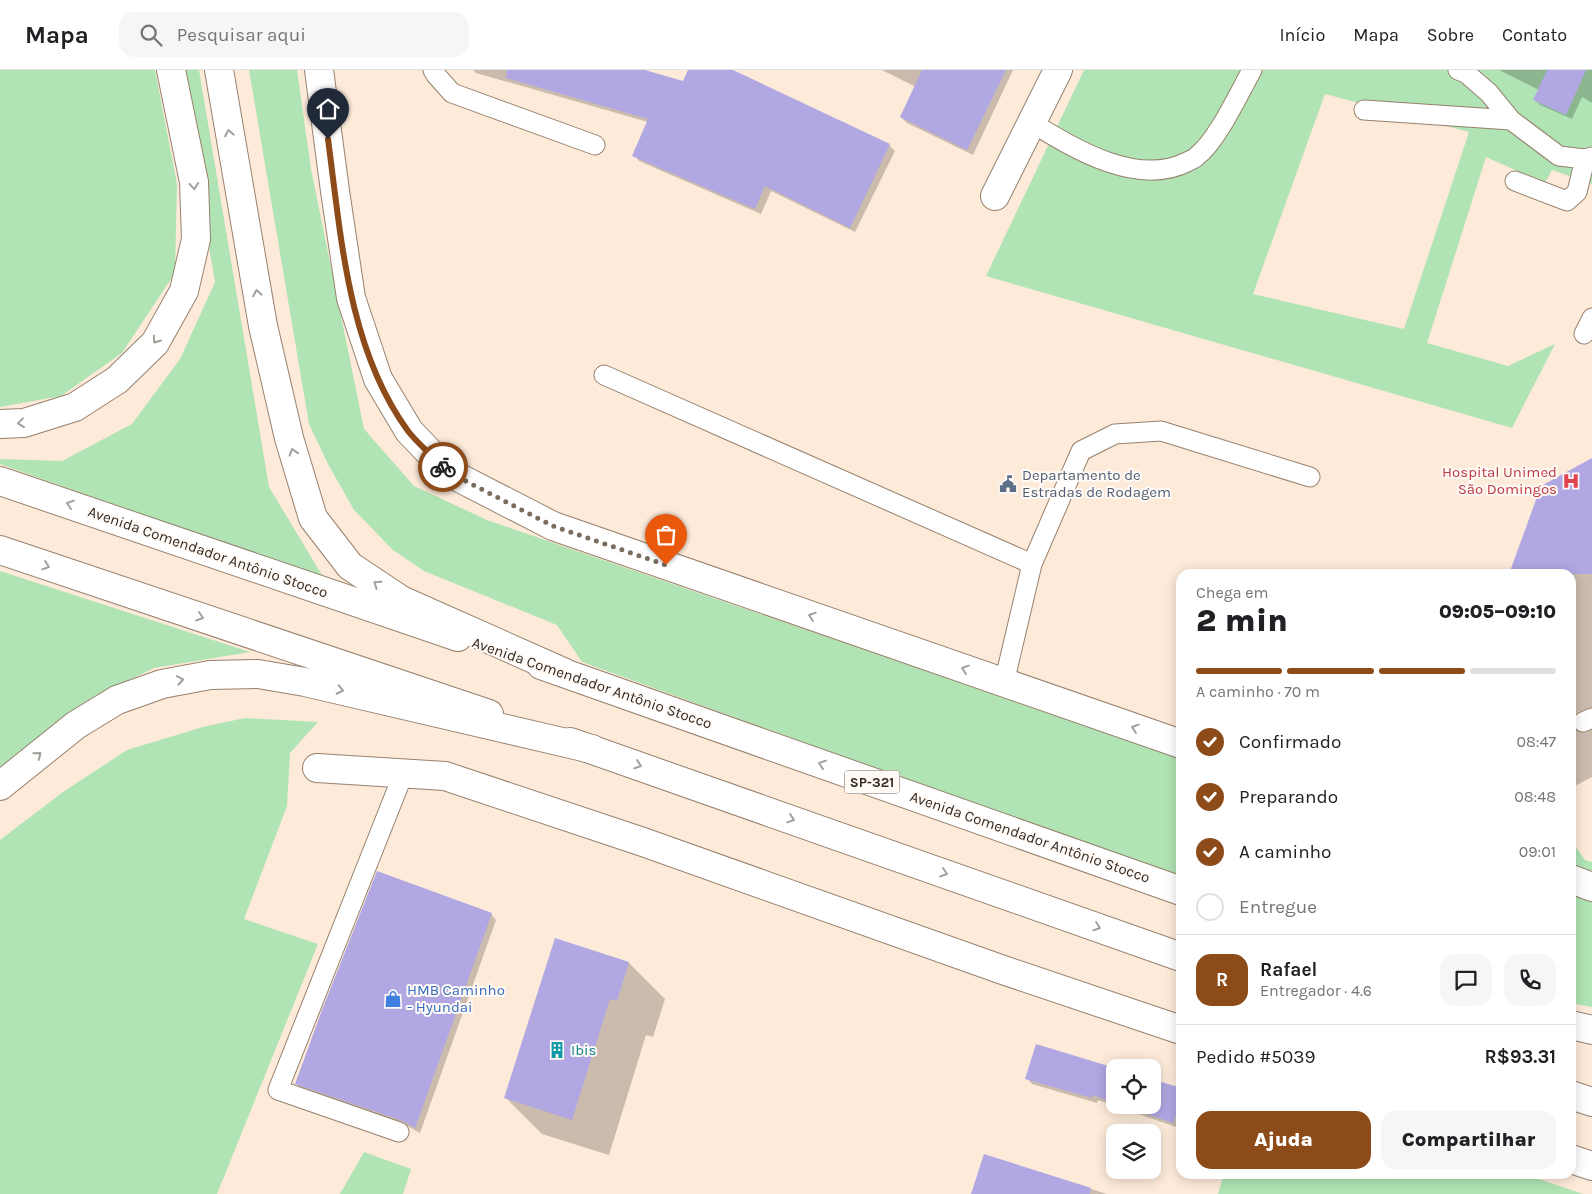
<!DOCTYPE html>
<html lang="pt">
<head>
<meta charset="utf-8">
<style>
	body { margin:0; font-family:Karla,sans-serif; background:#f6f6f6; color:#202124; height:100vh; display:flex; flex-direction:column; font-size:19px; white-space:nowrap }
	* { box-sizing:border-box; margin:0 }
	p { font-size:16px; color:#757577 }
	.icon { flex:none; width:28px; height:28px; fill:none; stroke:currentColor; stroke-width:2; stroke-linecap:round; stroke-linejoin:round }
	.map { position:relative; flex:1; overflow:hidden }
	.panel { position:absolute; left:1176px; top:499px; width:400px; height:610px; display:flex; flex-direction:column; background:#fff; border-radius:15px; box-shadow:0 2px 12px #0003 }
	.panel>* { flex:none }
	.tools { position:absolute; left:1106px; top:989px; display:grid; gap:10px }
	.tools a { display:grid; place-items:center; width:55px; height:55px; border-radius:10px; background:#fff; box-shadow:0 2px 12px #0003; font-size:25px }
	.pin { position:absolute; display:grid; place-items:center; width:42px; height:42px; color:#fff; margin:-51px -21px; border-radius:50% 50% 50% 0; rotate:-45deg; box-shadow:0 0 5px #0007 }
	.pin .icon { rotate:45deg }
	.courier { position:absolute; display:grid; place-items:center; width:50px; height:50px; margin:-25px; border:4px solid #8d4b19; border-radius:50%; background:#fff; color:#222; box-shadow:0 1px 6px #0007 }
	.headline em { font-style:normal; font-weight:800 }
	.headline div { display:flex; flex-direction:column-reverse }
	.headline { display:flex; align-items:center; justify-content:space-between; height:85px; padding:0 20px }
	h1 { font-size:32px; font-weight:800; line-height:38px }
	.bar { display:grid; grid-template-columns:repeat(4,1fr); gap:8px 5px; align-content:center; height:60px; padding:0 20px }
	.bar i { height:6px; border-radius:4px; background:#e0e0e0 }
	.bar .on { background:#8d4b19 }
	.bar p { grid-column:span 4 }
	.line { display:flex; align-items:center; gap:12px; padding:0 20px; border-top:1px solid #e0e0e0 }
	.line div { flex:1 }
	.round { display:grid; place-items:center; flex:none; width:52px; height:52px; border-radius:15px; background:#f6f6f6 }
	ol { padding:0 20px; list-style:none }
	li { display:flex; align-items:center; gap:15px; height:55px }
	li p { margin-inline-start:auto }
	li .icon { padding:5px; border-radius:50%; background:#8d4b19; color:#fff; stroke-width:4 }
	li:last-child { color:#757577 }
	li i { width:28px; height:28px; border:2px solid #e0e0e0; border-radius:50% }
	.button { display:flex; gap:10px; margin-top:auto; padding:10px 20px }
	.button a { flex:1; height:58px; border-radius:15px; background:#8d4b19; color:#fff; font-size:20px; font-weight:800; line-height:58px; text-align:center }
	.button a+a { background:#f6f6f6; color:#202124 }
	header { display:flex; align-items:center; gap:30px; box-sizing:border-box; height:70px; padding:0 25px; background:#fff; border-bottom:1px solid #e0e0e0 }
	header strong { font-size:24px }
	nav { display:flex; gap:28px; margin-inline-start:auto; font-size:18px }
	.search { width:350px; height:45px; background:#f6f6f6; display:flex; align-items:center; gap:12px; box-sizing:border-box; padding:0 18px; border-radius:15px; color:#757577; font-size:19px }
	.map>svg:first-child { display:block }
</style>
</head>
<body>
<header>
<strong>Mapa</strong>
<div class="search"><svg class="icon" aria-label="search" viewBox="0 0 24 24"><circle cx="10" cy="10" r="6"/><path d="M15 15l6 6"/></svg>Pesquisar aqui</div>
<nav><a>Início</a><a>Mapa</a><a>Sobre</a><a>Contato</a></nav>
</header>
<div class="map">
<svg width="1592" height="1124" viewBox="0 0 1592 1124">
	<rect width="100%" height="100%" fill="#fdead9"/>
	<!-- green -->
	<path fill="#b0e4b4" fill-rule="evenodd" d="M0,0H155L177,114L175,203L122,283L61,326L0,337Z
		M179,0H199L269,417L325,510L0,394V389L62,391L132,354L180,289L215,212Z
		M249,0H297L311,99L364,359L414,416L487,450L1181,689V809L582,592L557,555L424,501L393,480L354,440L328,394L309,354Z
		M1084,0H1592V114L1552,100L1545,113L1486,87L1427,273L1508,296L1555,274L1512,358L986,206ZM1325,24L1469,62L1404,259L1253,224Z
		M0,501L250,582L154,598L83,633L0,697Z
		M245,648L318,652L290,683L287,736L244,849L318,874L217,1124H0V770L63,722L127,680L203,657Z
		M1571,770L1585,790L1592,792V804L1571,802Z
		M1571,824L1592,831V937L1571,933Z
		M364,1082L411,1099L403,1124H340Z
		M1224,1104H1524L1583,1124H1218Z"/>
	<!-- shadow -->
	<path fill="#0003" d="M473,0H641L705,19L698,0H730L889,75L895,81L855,162L771,121L761,144L639,91L634,85L648,52L476,3Z
		M882,0H1013L973,85L907,53L901,47L916,17Z
		M1499,0H1592V33L1582,27L1572,49L1540,35L1535,30L1539,20Z
		M1592,389V707L1571,718V504Z
		M491,844L496,850L420,1063L409,1057L302,1019L297,1014Z
		M629,893L665,929L653,967L646,965L609,1085L542,1064L506,1028Z
		M1115,999V1035H1152V1010L1181,1019V1051L1179,1058L1098,1030L1097,1033L1032,1014L1027,1008Z
		M984,1085L1107,1124H972Z"/>
	<!-- building -->
	<path fill="#b0a7e3" d="M507,0H645L683,11L688,0H733L890,74L850,158L765,116L755,139L632,86L648,49L506,8Z
		M922,0H1006L967,80L900,47Z
		M1547,0H1586L1566,45L1533,30Z
		M1592,388V504H1509L1541,416Z
		M377,801L492,843L415,1058L403,1051L295,1014L322,940Z
		M555,868L629,892L617,931L610,929L572,1050L504,1028Z
		M1036,974L1115,998V1033L1093,1025L1092,1028L1025,1009Z
		M1152,1009L1181,1018V1030L1173,1053L1120,1035H1152Z
		M984,1084L1091,1118L1090,1124H971Z"/>
	<g fill="none" stroke-linecap="round" stroke-linejoin="round">
		<!-- lane casing -->
		<g stroke="#97816e" stroke-width="21">
			<path id="lane" d="M433,0L436,5L452,23L595,75
				M1458,0L1466,3L1489,23L1511,50L1559,86L1585,89L1592,87
				M1364,40L1511,50
				M1032,53C1075,79 1137,117 1187,92C1190,90 1195,89 1197,86C1217,71 1239,23 1252,0
				M1515,111L1567,131L1577,122L1585,89
				M1584,264L1592,248
				M604,305L1032,494L1004,613
				M1032,494L1081,381L1115,364L1161,361L1310,407
				M1583,652L1592,648
				M399,1062L278,1020L404,702"/>
		</g>
		<!-- street casing -->
		<g stroke="#97816e" stroke-width="30">
			<path id="street" d="M995,126L1058,0
				M317,698L445,706L643,772L1003,900L1181,960
				M1571,1089L1592,1096"/>
		</g>
		<!-- secondary casing -->
		<g stroke="#97816e" stroke-width="30">
			<path id="secondary" d="M319,0L335,121L351,228L378,309L409,361L448,402L553,456L1181,674
				M1571,809L1592,817"/>
		</g>
		<!-- primary casing -->
		<g stroke="#97816e" stroke-width="30">
			<path id="primary" d="M0,411L458,567
				M0,480L489,644
				M541,595L1181,821
				M570,672L1181,887
				M1571,955L1592,960
				M1571,1025L1592,1032"/>
		</g>
		<!-- highway casing -->
		<g stroke="#97816e" stroke-width="30">
			<path id="highway" d="M219,0L263,256L289,368L313,448L350,496L401,530L563,602
				M0,354L24,353L75,337L117,310L155,273L184,221L196,169L194,112L171,0
				M0,716L76,655L117,630L162,614L210,605L258,604L305,612L592,679"/>
		</g>
		<!-- lane -->
		<use href="#lane" stroke="#fff" stroke-width="19"/>
		<!-- street -->
		<use href="#street" stroke="#fff" stroke-width="28"/>
		<!-- secondary -->
		<use href="#secondary" stroke="#fff" stroke-width="28"/>
		<!-- primary -->
		<use href="#primary" stroke="#fff" stroke-width="28"/>
		<!-- highway -->
		<use href="#highway" stroke="#fff" stroke-width="28"/>
	</g>
	<!-- one-way arrows -->
	<defs><path id="oneway-chevron" d="M-2-3.5L2.5 0L-2 3.5" fill="none" stroke-width="1.6" stroke-linecap="round" stroke-linejoin="round" transform="scale(1.25)"/></defs>
	<g stroke="#a39f9b">
		<use href="#oneway-chevron" transform="translate(229 63) rotate(-100)"/>
		<use href="#oneway-chevron" transform="translate(194 116) rotate(85)"/>
		<use href="#oneway-chevron" transform="translate(257 223) rotate(-100)"/>
		<use href="#oneway-chevron" transform="translate(156 270) rotate(125)"/>
		<use href="#oneway-chevron" transform="translate(21 353) rotate(173)"/>
		<use href="#oneway-chevron" transform="translate(293 382) rotate(-107)"/>
		<use href="#oneway-chevron" transform="translate(70 434) rotate(-161)"/>
		<use href="#oneway-chevron" transform="translate(46 496) rotate(19)"/>
		<use href="#oneway-chevron" transform="translate(377 514) rotate(-146)"/>
		<use href="#oneway-chevron" transform="translate(812 546) rotate(-161)"/>
		<use href="#oneway-chevron" transform="translate(200 547) rotate(19)"/>
		<use href="#oneway-chevron" transform="translate(965 599) rotate(-161)"/>
		<use href="#oneway-chevron" transform="translate(180 610) rotate(-10)"/>
		<use href="#oneway-chevron" transform="translate(340 620) rotate(12)"/>
		<use href="#oneway-chevron" transform="translate(1135 658) rotate(-161)"/>
		<use href="#oneway-chevron" transform="translate(38 685) rotate(-39)"/>
		<use href="#oneway-chevron" transform="translate(822 694) rotate(-161)"/>
		<use href="#oneway-chevron" transform="translate(638 695) rotate(19)"/>
		<use href="#oneway-chevron" transform="translate(791 749) rotate(19)"/>
		<use href="#oneway-chevron" transform="translate(944 803) rotate(19)"/>
		<use href="#oneway-chevron" transform="translate(1097 857) rotate(19)"/>
	</g>
	<g fill="none" stroke-linecap="round" stroke-linejoin="round">
		<!-- done -->
		<path stroke="#796d61" stroke-width="5" stroke-dasharray="0 9" d="M443,397L448,402L553,456L666,495"/>
		<!-- route -->
		<path stroke="#8d4b19" stroke-width="6" d="M328,69C341,166 348,279 408,361C418,374 432,385 443,397"/>
	</g>
	<!-- icons -->
	<defs>
		<g id="hospital-bare" transform="scale(1.35)"><path d="M-5-5h3v3.5h4V-5h3V5h-3V1.5h-4V5h-3Z" fill="#e0444e" stroke="#fffaf6" stroke-width="2.5" paint-order="stroke"/></g>
		<g id="civic-bare" transform="scale(1.35)"><path d="M-.6-6.5H3V-4.5H.6V-3L4-1V1h2V6H-6V1h2V-1L-.6-3ZM-1.2 2.5V6h2.4V2.5Z" fill="#5c6f8a" stroke="#fffaf6" stroke-width="2.5" paint-order="stroke"/></g>
		<g id="shop-bare" transform="scale(1.35)"><path d="M-5-2.5h2.3a2.7 3.5 0 0 1 5.4 0H5L5.5 6h-11ZM-1.5-2.5h3a1.5 2.3 0 0 0-3 0Z" fill="#3f7fe0" stroke="#fffaf6" stroke-width="2.5" paint-order="stroke"/></g>
		<g id="building-bare" transform="scale(1.35)"><path d="M-4-6H4V6H1V3H-1V6H-4ZM-2.5-4.3h1.7v1.8h-1.7ZM.8-4.3h1.7v1.8H.8ZM-2.5-1h1.7V.8h-1.7ZM.8-1h1.7V.8H.8Z" fill="#0f9aa8" stroke="#fffaf6" stroke-width="2.5" paint-order="stroke"/></g>
	</defs>
	<g fill-rule="evenodd">
		<use href="#hospital-bare" x="1571" y="411"/>
		<use href="#civic-bare" x="1008" y="414"/>
		<use href="#shop-bare" x="393" y="929"/>
		<use href="#building-bare" x="557" y="980"/>
	</g>
	<g text-anchor="middle" stroke-width="4" stroke-linejoin="round" paint-order="stroke">
		<!-- shield labels -->
		<rect fill="#fffaf6" stroke="#706861" stroke-width="1" x="844.5" y="700.5" width="55" height="23" rx="4"/>
		<g font-size="14" font-weight="bold" fill="#322921">
			<text x="872" y="717">SP-321</text>
		</g>
		<!-- health labels -->
		<g font-size="15" fill="#be3a42" stroke="#fffaf6" text-anchor="end">
			<text x="1557" y="407">Hospital Unimed<tspan x="1557" dy="17">São Domingos</tspan></text>
		</g>
		<!-- service labels -->
		<g font-size="15" fill="#4e5e75" stroke="#fffaf6" text-anchor="start">
			<text x="1022" y="410">Departamento de<tspan x="1022" dy="17">Estradas de Rodagem</tspan></text>
		</g>
		<!-- street labels -->
		<g font-size="15" fill="#322921" stroke="#fffaf6">
			<text transform="translate(208 482) rotate(19)" y="5">Avenida Comendador Antônio Stocco</text>
			<text transform="translate(592 613) rotate(19)" y="5">Avenida Comendador Antônio Stocco</text>
			<text transform="translate(1030 767) rotate(19)" y="5">Avenida Comendador Antônio Stocco</text>
		</g>
		<!-- shop labels -->
		<g font-size="15" fill="#366cbe" stroke="#fffaf6" text-anchor="start">
			<text x="407" y="925">HMB Caminho<tspan x="407" dy="17">- Hyundai</tspan></text>
		</g>
		<!-- culture labels -->
		<g font-size="15" fill="#0d838f" stroke="#fffaf6" text-anchor="start">
			<text x="571" y="985">Ibis</text>
		</g>
	</g>
</svg>
<div class="tools">
<a><svg class="icon" aria-label="locate" viewBox="0 0 24 24"><circle cx="12" cy="12" r="6"/><path d="M12 2v4M12 18v4M2 12h4M18 12h4"/></svg></a>
<a><svg class="icon" aria-label="layers" viewBox="0 0 24 24"><path d="M12 4l9 5-9 5-9-5zM3 14l9 5 9-5"/></svg></a>
</div>
<div class="pin" style="left:666px;top:495px;background:#ea580c"><svg class="icon" aria-label="bag" viewBox="0 0 24 24"><path d="M5 8h14l-1 12H6zM9 8a3 3 0 0 1 6 0"/></svg></div>
<div class="pin" style="left:328px;top:69px;background:#1f2937"><svg class="icon" aria-label="home" viewBox="0 0 24 24"><path d="M3 11l9-7 9 7M6 9v11h12V9"/></svg></div>
<div class="courier" style="left:443px;top:397px"><svg class="icon" aria-label="bike" viewBox="0 0 24 24"><circle cx="6" cy="16" r="4"/><circle cx="18" cy="16" r="4"/><path d="M6 16l4-8h5l3 8M10 8l3 8H6M13 5h3"/></svg></div>
<section class="panel">
<div class="headline"><div><h1>2 min</h1><p>Chega em</p></div><em>09:05–09:10</em></div>
<div class="bar"><i class="on"></i><i class="on"></i><i class="on"></i><i></i><p>A caminho · 70 m</p></div>
<ol>
<li><svg class="icon" aria-label="check" viewBox="0 0 24 24"><path d="M5 12l5 5 9-10"/></svg>Confirmado<p>08:47</p></li>
<li><svg class="icon" aria-label="check" viewBox="0 0 24 24"><path d="M5 12l5 5 9-10"/></svg>Preparando<p>08:48</p></li>
<li><svg class="icon" aria-label="check" viewBox="0 0 24 24"><path d="M5 12l5 5 9-10"/></svg>A caminho<p>09:01</p></li>
<li><i></i>Entregue</li>
</ol>
<div class="line" style="height:90px"><b class="round" style="background:#8d4b19;color:#fff">R</b><div><b>Rafael</b><p>Entregador · 4.6</p></div><a class="round"><svg class="icon" aria-label="chat" viewBox="0 0 24 24"><path d="M4 5h16v11H9l-5 4z"/></svg></a><a class="round"><svg class="icon" aria-label="phone" viewBox="0 0 24 24"><path d="M5 4h4l2 5-3 2q2 4 5 5l2-3 5 2v4C11 20 4 13 5 4z"/></svg></a></div>
<div class="line" style="height:65px"><div>Pedido #5039</div><b>R$93.31</b></div>
<div class="button"><a>Ajuda</a><a>Compartilhar</a></div>
</section>
</div>
</body>
</html>
